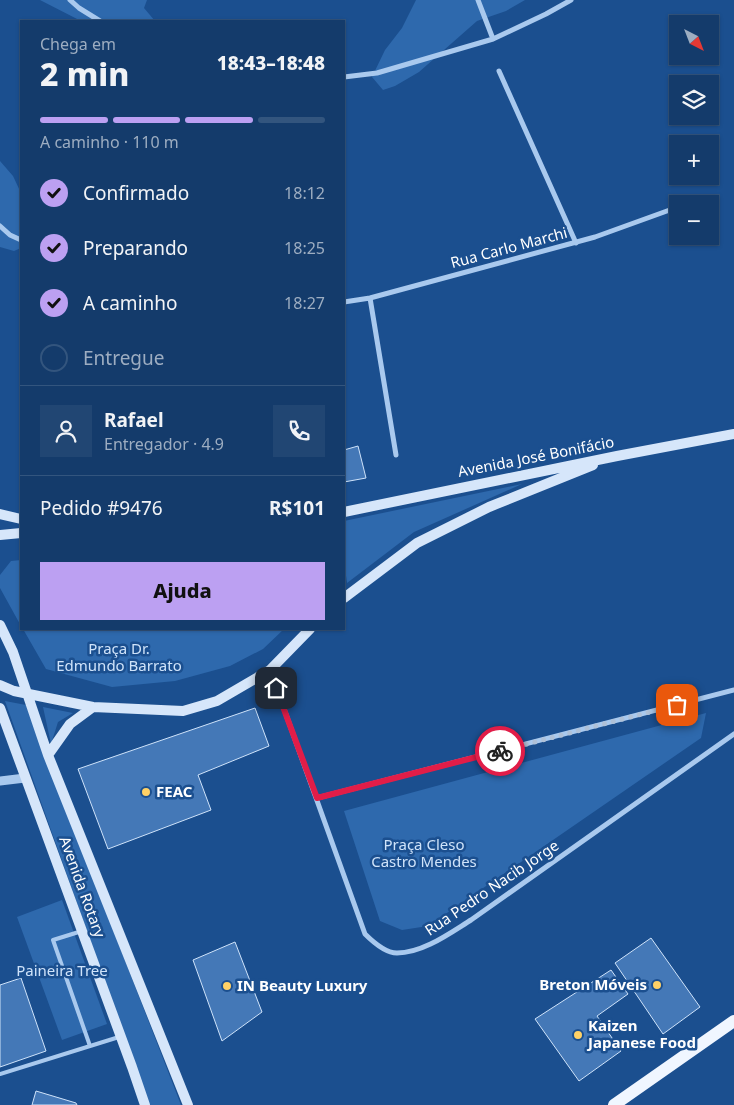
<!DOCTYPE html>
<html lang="pt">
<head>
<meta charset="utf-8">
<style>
	body { margin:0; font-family:"Noto Sans",sans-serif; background:#214673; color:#f1f3f6; height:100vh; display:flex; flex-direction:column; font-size:19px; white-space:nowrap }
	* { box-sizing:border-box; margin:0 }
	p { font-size:16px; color:#9dadc1 }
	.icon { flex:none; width:28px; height:28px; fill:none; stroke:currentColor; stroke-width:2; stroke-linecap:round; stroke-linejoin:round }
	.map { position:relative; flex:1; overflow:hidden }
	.details { position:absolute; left:20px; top:20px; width:325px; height:610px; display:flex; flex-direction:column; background:#143b6b; border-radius:0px; box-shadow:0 1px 4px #0004,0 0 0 1px #33557e }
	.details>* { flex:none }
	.needle { width:32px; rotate:138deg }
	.tools { position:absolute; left:669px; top:15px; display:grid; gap:10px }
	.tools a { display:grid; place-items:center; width:50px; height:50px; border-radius:0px; background:#143b6b; box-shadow:0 1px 4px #0004,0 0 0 1px #33557e; font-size:25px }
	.pin { position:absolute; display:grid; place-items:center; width:42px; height:42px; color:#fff; margin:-21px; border-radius:10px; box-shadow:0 2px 8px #0006 }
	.courier { position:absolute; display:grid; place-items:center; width:50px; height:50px; margin:-25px; border:4px solid #e11d48; border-radius:50%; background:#fff; color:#222; box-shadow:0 1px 6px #0007 }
	.summary em { font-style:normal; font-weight:800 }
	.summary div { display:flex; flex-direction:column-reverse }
	.summary { display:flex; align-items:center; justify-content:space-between; height:85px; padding:0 20px }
	h1 { font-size:32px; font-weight:800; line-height:38px }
	.bar { display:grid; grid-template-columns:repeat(4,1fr); gap:8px 5px; align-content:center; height:60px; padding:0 20px }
	.bar i { height:6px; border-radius:4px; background:#33557e }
	.bar .on { background:#bca0f2 }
	.bar p { grid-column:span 4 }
	.line { display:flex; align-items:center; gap:12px; padding:0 20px; border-top:1px solid #33557e }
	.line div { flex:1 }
	.round { display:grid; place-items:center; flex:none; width:52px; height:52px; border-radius:0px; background:#214673 }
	ol { padding:0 20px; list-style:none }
	li { display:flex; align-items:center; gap:15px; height:55px }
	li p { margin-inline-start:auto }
	li .icon { padding:5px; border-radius:50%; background:#bca0f2; color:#111; stroke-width:4 }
	li:last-child { color:#9dadc1 }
	li i { width:28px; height:28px; border:2px solid #33557e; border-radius:50% }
	.action { display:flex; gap:10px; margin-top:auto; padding:10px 20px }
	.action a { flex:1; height:58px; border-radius:0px; background:#bca0f2; color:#111; font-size:20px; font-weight:800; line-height:58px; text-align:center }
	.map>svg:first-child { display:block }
</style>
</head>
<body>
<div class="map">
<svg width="734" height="1105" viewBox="0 0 734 1105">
	<rect width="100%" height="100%" fill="#1b4f8f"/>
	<!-- green -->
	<path fill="#2e69ad" d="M40,0H147L144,8L155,21H81Z
		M416,0H525L506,11L477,21L419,72L395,86L383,90L372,77L385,50L402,28Z
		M0,161L13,176L21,193V248L14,251L0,247Z
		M522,484L414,532L347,583L344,561V521Z
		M21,560V626L0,588V575L11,561Z
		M23,629H284L263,649L230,666L175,681L112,687L46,669Z
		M5,701L26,705L181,1105H149Z
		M43,707L73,713L58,722L51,744Z
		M706,713L701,738L428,926L402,930L380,921L344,811Z
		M62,900L107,1024L62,1040L17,917Z"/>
	<!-- building -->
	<path fill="#4478b7" stroke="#cfe3fa" d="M358,446L366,478L344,482V450Z
		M255,708L269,746L198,775L211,810L108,849L78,769Z
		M651,938L700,1007L663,1034L615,963Z
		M235,942L262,1012L222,1041L193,960Z
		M611,970L628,994L597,1016L621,1051L579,1081L535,1019Z
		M21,978L46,1051L0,1067V985Z
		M36,1091L76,1103L77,1105H32Z"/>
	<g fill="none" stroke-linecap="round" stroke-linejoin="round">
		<!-- service -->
		<path stroke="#a9c9ee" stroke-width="4" d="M82,931L53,940L90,1046
			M0,1074L119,1037"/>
		<!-- minor -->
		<path stroke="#a9c9ee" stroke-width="5" d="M70,0L79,8L100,21
			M478,0L493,39
			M499,71L576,243
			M344,77L377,73L493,39L546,14L571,0
			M0,226L10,235L21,240
			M370,298L396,455
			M344,302L370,298L595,237L678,207
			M270,670L365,934C373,942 385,953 397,953C423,953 450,933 471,920L734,734
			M317,798L734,690"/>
		<!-- tertiary -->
		<path stroke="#a9c9ee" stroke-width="9" d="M0,781L25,778"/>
		<!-- secondary -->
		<path stroke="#d6e6fa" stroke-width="10" d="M344,512L617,456L734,434
			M0,514L21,519
			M0,535L21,533
			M344,598L417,543L489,507L593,465
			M0,625L13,652L48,755L188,1105
			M0,685L14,691L93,707L183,711L217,701L270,670L310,629
			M0,708L132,1067L145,1105
			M48,755L70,724L93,707"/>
		<!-- primary -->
		<path stroke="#f0f6ff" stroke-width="12" d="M614,1105L734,1021"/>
	</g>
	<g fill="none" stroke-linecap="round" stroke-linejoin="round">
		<!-- done -->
		<path stroke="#afc1d8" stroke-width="5" stroke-dasharray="0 9" d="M500,751L677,705"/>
		<!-- route -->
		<path stroke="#e11d48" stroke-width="6" d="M276,688L317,798L500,751"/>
	</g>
	<!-- markers -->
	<g fill="#ffd166" stroke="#1b4f8f" stroke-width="2">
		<circle cx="146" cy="792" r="5"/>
		<circle cx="657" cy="985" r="5"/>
		<circle cx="227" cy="986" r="5"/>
		<circle cx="578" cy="1035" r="5"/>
	</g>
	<g text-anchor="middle" stroke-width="5" stroke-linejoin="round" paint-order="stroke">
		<!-- street labels -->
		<g font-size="15" fill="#fff" stroke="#1b4f8f">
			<text transform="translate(509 248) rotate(-15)" y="5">Rua Carlo Marchi</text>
			<text transform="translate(536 457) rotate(-11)" y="5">Avenida José Bonifácio</text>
			<text transform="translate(82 887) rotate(70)" y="5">Avenida Rotary</text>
			<text transform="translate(492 888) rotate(-34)" y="5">Rua Pedro Nacib Jorge</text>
		</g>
		<!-- park labels -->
		<g font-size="15" fill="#cfe3fa" stroke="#1b4f8f">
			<text x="119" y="654">Praça Dr.<tspan x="119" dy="17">Edmundo Barrato</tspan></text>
			<text x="424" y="850">Praça Cleso<tspan x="424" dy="17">Castro Mendes</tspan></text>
			<text x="62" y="976">Paineira Tree</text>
		</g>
		<!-- poi labels -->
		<g font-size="15" font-weight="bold" fill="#fff" stroke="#1b4f8f" text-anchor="start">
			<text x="156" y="797">FEAC</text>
			<text x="647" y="990" text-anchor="end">Breton Móveis</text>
			<text x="237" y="991">IN Beauty Luxury</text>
			<text x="588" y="1031">Kaizen<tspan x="588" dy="17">Japanese Food</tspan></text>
		</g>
	</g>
</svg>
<div class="tools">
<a><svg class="needle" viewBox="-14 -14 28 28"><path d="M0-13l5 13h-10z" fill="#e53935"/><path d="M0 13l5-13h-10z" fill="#9dadc1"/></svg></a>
<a><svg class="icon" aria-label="layers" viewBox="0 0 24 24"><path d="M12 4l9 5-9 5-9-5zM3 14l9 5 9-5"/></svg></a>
<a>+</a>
<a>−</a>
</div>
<div class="pin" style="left:677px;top:705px;background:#ea580c"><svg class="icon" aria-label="bag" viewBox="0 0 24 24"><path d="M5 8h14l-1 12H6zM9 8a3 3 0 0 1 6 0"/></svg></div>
<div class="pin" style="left:276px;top:688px;background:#1f2937"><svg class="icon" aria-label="home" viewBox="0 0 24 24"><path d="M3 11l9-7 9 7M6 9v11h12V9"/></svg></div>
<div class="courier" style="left:500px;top:751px"><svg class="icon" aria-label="bike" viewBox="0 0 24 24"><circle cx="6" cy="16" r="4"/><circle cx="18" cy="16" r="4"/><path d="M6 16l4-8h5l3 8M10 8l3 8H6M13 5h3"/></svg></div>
<section class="details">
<div class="summary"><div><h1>2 min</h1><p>Chega em</p></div><em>18:43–18:48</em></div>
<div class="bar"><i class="on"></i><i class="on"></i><i class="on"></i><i></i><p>A caminho · 110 m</p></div>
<ol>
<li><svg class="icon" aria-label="check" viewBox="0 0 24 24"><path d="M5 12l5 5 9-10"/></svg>Confirmado<p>18:12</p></li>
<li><svg class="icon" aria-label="check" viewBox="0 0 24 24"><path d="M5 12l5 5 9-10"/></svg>Preparando<p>18:25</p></li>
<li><svg class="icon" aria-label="check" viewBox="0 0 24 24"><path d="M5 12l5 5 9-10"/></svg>A caminho<p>18:27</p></li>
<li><i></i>Entregue</li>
</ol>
<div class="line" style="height:90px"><a class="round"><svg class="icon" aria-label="person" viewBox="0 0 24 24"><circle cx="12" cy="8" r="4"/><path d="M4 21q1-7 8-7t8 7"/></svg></a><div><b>Rafael</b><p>Entregador · 4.9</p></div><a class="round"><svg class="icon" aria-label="phone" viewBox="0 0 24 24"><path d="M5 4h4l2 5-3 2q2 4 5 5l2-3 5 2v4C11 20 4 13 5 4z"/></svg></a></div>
<div class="line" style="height:65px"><div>Pedido #9476</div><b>R$101</b></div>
<div class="action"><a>Ajuda</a></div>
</section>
</div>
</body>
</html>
